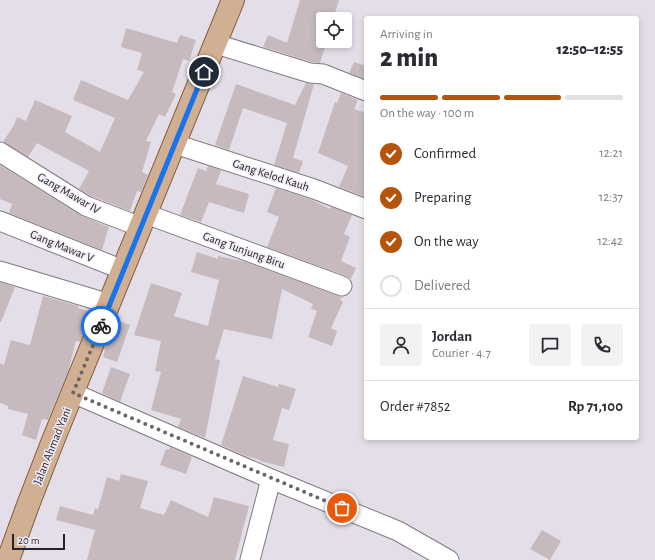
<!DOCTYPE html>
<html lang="en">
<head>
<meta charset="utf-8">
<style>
	body { margin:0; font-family:"Alegreya Sans",sans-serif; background:#f2f2f3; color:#2b2b33; height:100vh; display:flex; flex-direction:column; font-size:15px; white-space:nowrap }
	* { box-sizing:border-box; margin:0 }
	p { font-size:13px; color:#7c7c81 }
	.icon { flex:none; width:22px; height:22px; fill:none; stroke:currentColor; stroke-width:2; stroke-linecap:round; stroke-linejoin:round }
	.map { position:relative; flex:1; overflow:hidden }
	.panel { position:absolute; left:364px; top:16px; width:275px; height:424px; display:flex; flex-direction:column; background:#fff; border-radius:4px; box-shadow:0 2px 6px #0003 }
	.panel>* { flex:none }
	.controls { position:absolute; left:316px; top:12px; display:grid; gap:8px }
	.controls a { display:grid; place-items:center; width:36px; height:36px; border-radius:4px; background:#fff; box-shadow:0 2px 6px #0003; font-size:20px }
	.scale { position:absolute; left:12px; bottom:10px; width:53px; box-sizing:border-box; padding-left:4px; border:2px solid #272428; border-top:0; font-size:11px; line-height:14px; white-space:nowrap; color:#272428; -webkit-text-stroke:3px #f1ebf6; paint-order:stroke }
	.pin { position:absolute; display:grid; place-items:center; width:34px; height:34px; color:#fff; margin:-17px; border:2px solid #fff; border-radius:50%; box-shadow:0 1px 4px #0007 }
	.courier { position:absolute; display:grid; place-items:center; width:40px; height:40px; margin:-20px; border:3px solid #1a73e8; border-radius:50%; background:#fff; color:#222; box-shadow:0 1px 5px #0007 }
	.headline em { font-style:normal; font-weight:800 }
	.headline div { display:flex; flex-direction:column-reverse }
	.headline { display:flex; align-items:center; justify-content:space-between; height:68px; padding:0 16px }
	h1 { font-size:26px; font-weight:800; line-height:30px }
	.bar { display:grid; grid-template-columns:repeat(4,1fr); gap:6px 4px; align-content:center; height:48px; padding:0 16px }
	.bar i { height:5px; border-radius:3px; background:#e1e1e2 }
	.bar .current { background:#b45309 }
	.bar p { grid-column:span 4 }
	.line { display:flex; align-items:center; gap:10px; padding:0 16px; border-top:1px solid #e1e1e2 }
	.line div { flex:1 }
	.round { display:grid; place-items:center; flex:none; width:42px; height:42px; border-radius:4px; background:#f2f2f3 }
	ol { padding:0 16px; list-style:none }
	li { display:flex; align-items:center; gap:12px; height:44px }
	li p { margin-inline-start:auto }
	li .icon { padding:4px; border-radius:50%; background:#b45309; color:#fff; stroke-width:4 }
	li:last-child { color:#7c7c81 }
	li i { width:22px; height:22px; border:2px solid #e1e1e2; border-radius:50% }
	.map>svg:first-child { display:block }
</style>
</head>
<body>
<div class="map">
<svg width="655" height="560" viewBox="0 0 655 560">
	<rect width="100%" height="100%" fill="#e4dee8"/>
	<!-- building -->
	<path fill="#c7babf" d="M300,0H339L333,19H323V41H327L320,63L312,62L263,47L268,35L287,43Z
		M126,28L177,43L180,35L196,40L189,61L183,59L172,92L176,94L165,117L159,114L146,141L151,142L142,172L148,175L141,192L137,191L130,211L91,196L79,189L89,171L37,143L28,157L3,142L14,125L17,117L26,121L35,100L72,116L65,132L100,152L115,118L73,100L81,80L128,100L144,72L137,70L142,53L121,47Z
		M354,62L366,66L365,79L349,73Z
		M306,83L314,84L293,158L303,161L299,173L274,165L287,123L243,108L229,150L215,145L236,84L295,105Z
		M341,93L358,100L354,109L366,113V197L339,187L348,166L318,153L335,102L337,103Z
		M0,165L80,215L109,227L102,250L9,213L12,204L0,199Z
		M208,166L221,170L216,184L249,194L244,213L209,202L201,222L180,215L198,168L206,171Z
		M276,188L310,199L330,209L331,207L352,215L344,234L350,237L341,261L356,268L351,279L346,276L267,247L279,217L267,212Z
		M197,252L218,259V256L246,262L342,297L340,300L343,302L331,328L337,331L332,346L308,337L317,311L311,309L313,304L282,289L272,339L224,329L215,359L220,360L205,438L178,427L181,419L151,410L161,372L155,371L161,341L134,335L151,283L182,293L174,316L208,326L219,280L191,272Z
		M0,282L15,287L1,322H0Z
		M43,296L78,306V308L92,312L80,342L76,341L68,372L48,420L42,419L36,440L22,435L28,414L8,409V406L0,403V363L4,365L11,340L30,345Z
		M116,320L130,325L117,362L103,357L105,350L104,349Z
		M111,367L130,374L120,402L102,393Z
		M243,376L278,387L279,384L296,389L289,410L282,408L273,440L289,444L284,467L260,461V460L246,456L221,445Z
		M170,447L192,457L186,474L160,465L166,449L169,450Z
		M121,474L148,481L140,508L164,515L171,500L208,517L214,497L249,506L235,560H87L95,530L56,520L60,506L93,515L95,508L98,509L107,477L119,481Z
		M542,530L561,541L550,560L530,549Z"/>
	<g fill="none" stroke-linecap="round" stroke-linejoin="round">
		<!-- minor casing -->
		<g stroke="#7f7983" stroke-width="21">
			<path id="minor" d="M216,44L310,73L323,74L366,91
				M175,144L314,189L366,209
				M0,152L86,206L141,227
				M146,214L342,286
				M0,221L123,270
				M0,271L110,304
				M73,393L271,479L398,531L449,560
				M250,560L271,479"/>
		</g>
		<!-- major casing -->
		<g stroke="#805b3f" stroke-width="24">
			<path id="major" d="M8,560L28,505L52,443L233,0"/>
		</g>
		<!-- minor -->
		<use href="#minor" stroke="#fff" stroke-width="19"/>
		<!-- major -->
		<use href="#major" stroke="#d0af93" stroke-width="22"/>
	</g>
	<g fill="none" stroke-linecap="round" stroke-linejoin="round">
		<!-- done -->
		<path stroke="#69656b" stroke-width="4" stroke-dasharray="0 7.2" d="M101,326L73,393L342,508"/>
		<!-- route -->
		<path stroke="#1a73e8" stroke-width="5" d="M101,326L204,72"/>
	</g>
	<g text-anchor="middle" stroke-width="3" stroke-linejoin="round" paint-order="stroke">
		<!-- street labels -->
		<g font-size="12" fill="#272428" stroke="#f1ebf6">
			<text transform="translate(271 175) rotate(18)" y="4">Gang Kelod Kauh</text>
			<text transform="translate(69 193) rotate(30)" y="4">Gang Mawar IV</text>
			<text transform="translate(62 246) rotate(22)" y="4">Gang Mawar V</text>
			<text transform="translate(244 250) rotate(20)" y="4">Gang Tunjung Biru</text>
			<text transform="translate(52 446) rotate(-68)" y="4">Jalan Ahmad Yani</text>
		</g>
	</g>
</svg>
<div class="controls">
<a><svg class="icon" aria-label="locate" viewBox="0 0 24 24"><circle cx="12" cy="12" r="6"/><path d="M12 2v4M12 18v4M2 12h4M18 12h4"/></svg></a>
</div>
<div class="scale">20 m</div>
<div class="pin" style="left:342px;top:508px;background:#ea580c"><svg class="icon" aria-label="bag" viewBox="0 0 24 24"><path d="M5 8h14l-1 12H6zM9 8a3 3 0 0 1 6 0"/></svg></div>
<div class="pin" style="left:204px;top:72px;background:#1f2937"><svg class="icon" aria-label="home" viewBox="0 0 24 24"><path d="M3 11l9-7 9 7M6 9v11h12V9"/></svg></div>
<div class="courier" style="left:101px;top:326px"><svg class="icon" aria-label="bike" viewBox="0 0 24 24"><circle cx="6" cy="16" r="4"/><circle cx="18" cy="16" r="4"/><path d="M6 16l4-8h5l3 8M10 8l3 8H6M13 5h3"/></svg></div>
<section class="panel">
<div class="headline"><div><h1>2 min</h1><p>Arriving in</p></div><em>12:50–12:55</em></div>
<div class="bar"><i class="current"></i><i class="current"></i><i class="current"></i><i></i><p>On the way · 100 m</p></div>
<ol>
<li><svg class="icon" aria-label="check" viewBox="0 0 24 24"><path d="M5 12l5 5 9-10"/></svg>Confirmed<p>12:21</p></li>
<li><svg class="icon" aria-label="check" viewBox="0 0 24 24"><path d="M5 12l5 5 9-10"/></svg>Preparing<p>12:37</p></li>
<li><svg class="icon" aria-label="check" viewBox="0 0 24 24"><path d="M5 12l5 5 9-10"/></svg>On the way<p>12:42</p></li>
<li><i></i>Delivered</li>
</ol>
<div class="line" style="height:72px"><a class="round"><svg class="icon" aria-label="person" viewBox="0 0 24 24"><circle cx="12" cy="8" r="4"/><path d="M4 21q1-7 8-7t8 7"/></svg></a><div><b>Jordan</b><p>Courier · 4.7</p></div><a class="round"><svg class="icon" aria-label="chat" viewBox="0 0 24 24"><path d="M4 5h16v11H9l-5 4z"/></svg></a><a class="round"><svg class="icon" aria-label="phone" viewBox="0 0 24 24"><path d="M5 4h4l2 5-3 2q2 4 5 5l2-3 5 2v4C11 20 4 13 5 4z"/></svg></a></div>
<div class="line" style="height:52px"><div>Order #7852</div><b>Rp 71,100</b></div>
</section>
</div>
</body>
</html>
